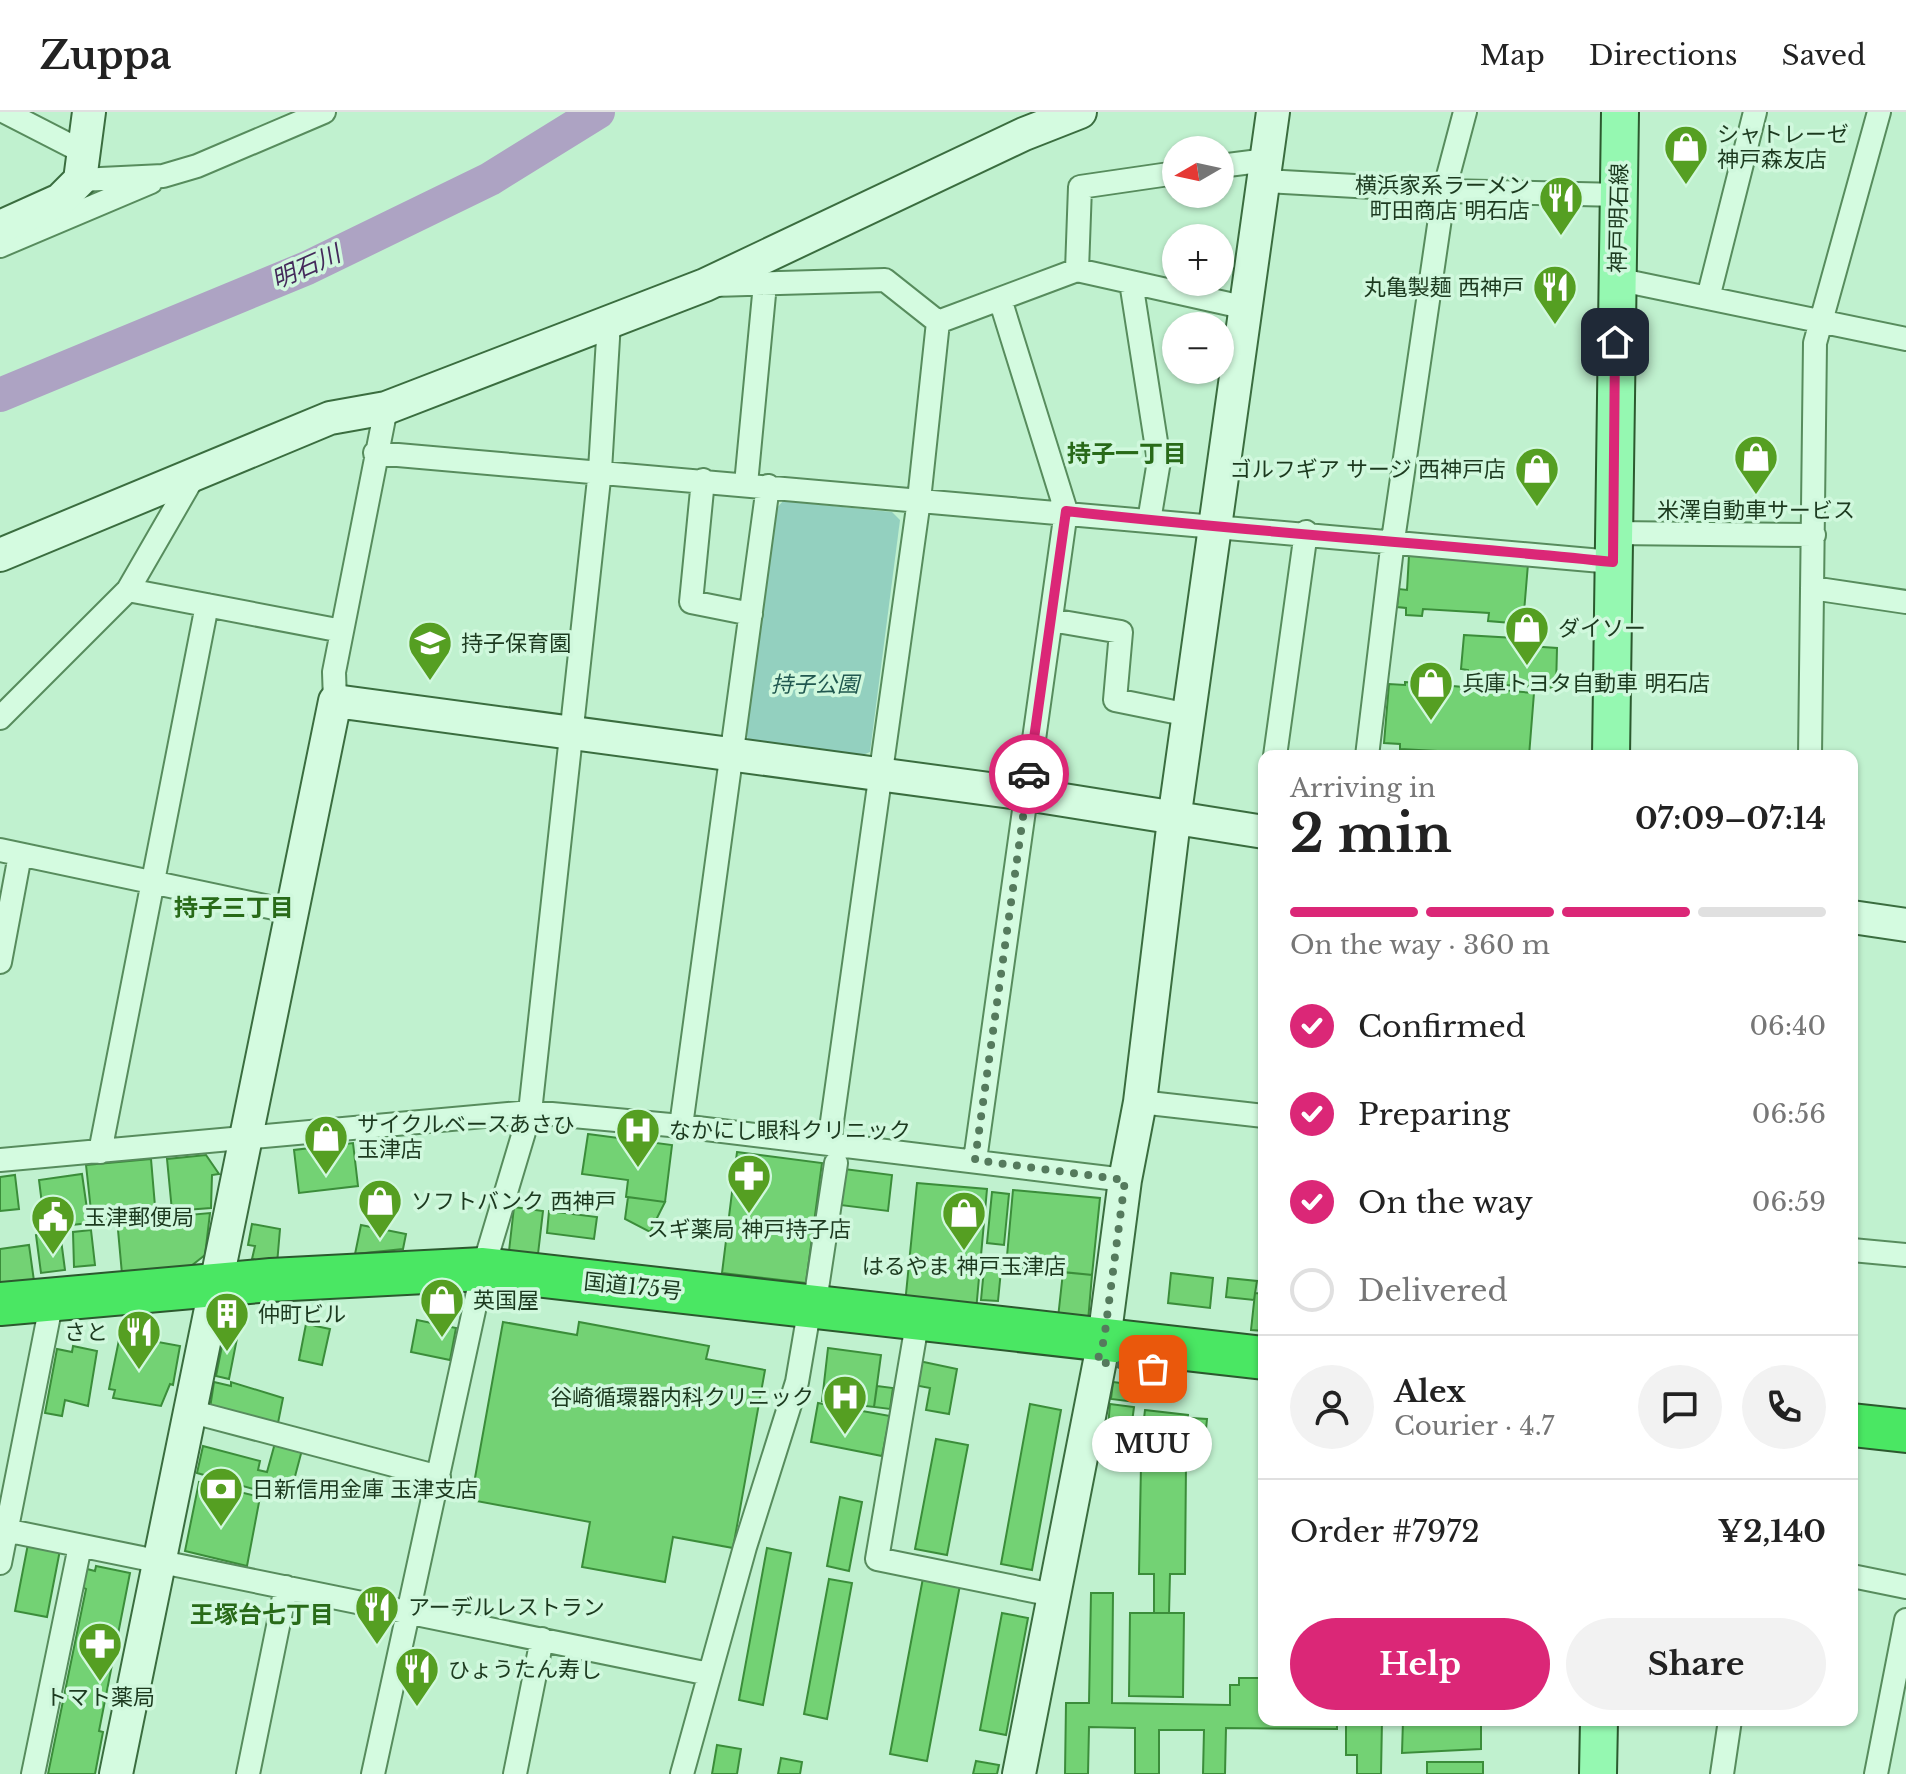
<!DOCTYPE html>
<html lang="en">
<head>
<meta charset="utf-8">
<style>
	body { margin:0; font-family:"Libre Baskerville","Noto Sans JP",serif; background:#f2f2f2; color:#222; height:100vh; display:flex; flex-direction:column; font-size:30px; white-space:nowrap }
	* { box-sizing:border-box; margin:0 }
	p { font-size:26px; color:#767676 }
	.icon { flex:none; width:44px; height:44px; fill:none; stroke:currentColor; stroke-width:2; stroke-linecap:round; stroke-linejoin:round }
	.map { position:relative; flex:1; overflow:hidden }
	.sheet { position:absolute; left:1258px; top:638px; width:600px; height:976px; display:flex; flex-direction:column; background:#fff; border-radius:16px; box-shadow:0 2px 6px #0004 }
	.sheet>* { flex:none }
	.needle { width:52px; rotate:261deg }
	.fabs { position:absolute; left:1162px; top:24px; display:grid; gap:16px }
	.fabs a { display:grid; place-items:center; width:72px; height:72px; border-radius:50%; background:#fff; box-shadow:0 2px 6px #0004; font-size:40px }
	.pin { position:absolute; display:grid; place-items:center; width:68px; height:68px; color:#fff; margin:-34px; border-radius:16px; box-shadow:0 4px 12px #0006 }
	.courier { position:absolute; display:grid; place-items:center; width:80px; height:80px; margin:-40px; border:6px solid #db2777; border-radius:50%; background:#fff; color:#222; box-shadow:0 2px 10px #0007 }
	.bubble { position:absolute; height:56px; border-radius:28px; background:#fff; box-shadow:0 2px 6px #0004; font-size:26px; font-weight:700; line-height:56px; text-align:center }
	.overview em { font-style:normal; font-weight:700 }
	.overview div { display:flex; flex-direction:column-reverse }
	.overview { display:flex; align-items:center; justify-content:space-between; height:136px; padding:0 32px }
	h1 { font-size:52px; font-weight:700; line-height:60px }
	.bar { display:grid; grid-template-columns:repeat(4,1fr); gap:12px 8px; align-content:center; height:96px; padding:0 32px }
	.bar i { height:10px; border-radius:6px; background:#e0e0e0 }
	.bar .selected { background:#db2777 }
	.bar p { grid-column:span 4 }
	.line { display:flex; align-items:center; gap:20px; padding:0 32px; border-top:2px solid #e0e0e0 }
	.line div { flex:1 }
	.round { display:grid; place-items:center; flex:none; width:84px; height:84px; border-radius:42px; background:#f2f2f2 }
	ol { padding:0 32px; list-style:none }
	li { display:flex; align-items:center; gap:24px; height:88px }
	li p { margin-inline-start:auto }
	li .icon { padding:8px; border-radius:50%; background:#db2777; color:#fff; stroke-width:4 }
	li:last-child { color:#767676 }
	li i { width:44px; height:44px; border:4px solid #e0e0e0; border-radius:50% }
	.cta { display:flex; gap:16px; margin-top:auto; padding:16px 32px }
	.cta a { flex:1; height:92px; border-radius:48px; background:#db2777; color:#fff; font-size:32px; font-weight:700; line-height:92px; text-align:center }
	.cta a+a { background:#f2f2f2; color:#222 }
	header { display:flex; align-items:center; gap:48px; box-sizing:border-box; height:112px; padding:0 40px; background:#fff; border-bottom:2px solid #e0e0e0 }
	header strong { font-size:38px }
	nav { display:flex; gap:44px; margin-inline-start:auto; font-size:28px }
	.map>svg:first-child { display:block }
</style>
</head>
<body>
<header>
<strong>Zuppa</strong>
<nav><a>Map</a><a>Directions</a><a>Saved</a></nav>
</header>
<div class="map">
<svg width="1906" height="1662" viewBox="0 0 1906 1662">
	<rect width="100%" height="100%" fill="#c0f1cf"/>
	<!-- green -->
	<path fill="#93d0bf" d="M783,389L892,400L900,408L870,640L858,645L749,629L744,618L775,398Z"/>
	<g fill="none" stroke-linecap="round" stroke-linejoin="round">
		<!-- river -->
		<path stroke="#ada3c3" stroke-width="34" d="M0,283L307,156L490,67L598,0"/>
	</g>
	<!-- building -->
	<path fill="#73d274" stroke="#3b8d3a" stroke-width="2" d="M1409,443L1528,452L1523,512L1488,509L1489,501L1423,497L1422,504L1406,503V496L1397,495L1399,477L1407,478Z
		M1464,523L1515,526L1514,533L1557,536L1556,576L1467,571L1468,558L1461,557Z
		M1405,570L1534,581L1529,644L1400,637V632L1384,631L1389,572L1405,573Z
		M588,1022L672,1033L665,1090L626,1085L628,1068L582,1062Z
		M353,1031L358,1074L299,1081L294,1038Z
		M737,1040L822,1051L806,1171L722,1161Z
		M206,1043L219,1062L212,1063L211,1096L172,1099L167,1047Z
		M151,1047L156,1106L210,1101L205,1143L191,1154L122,1162L117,1107L92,1108L86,1053Z
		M844,1057L892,1063L888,1099L840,1093Z
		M82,1062L89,1111L45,1116L39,1068Z
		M15,1063L19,1097L0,1099V1065Z
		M917,1071L987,1077L976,1199L905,1192Z
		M1013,1078L1100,1086L1092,1163L1006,1155Z
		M992,1080L1009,1082L1004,1133L987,1131Z
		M628,1085L665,1090L650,1120L625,1107Z
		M514,1095L543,1099L538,1142L509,1139Z
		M549,1099L597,1105L594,1127L547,1121Z
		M252,1112L280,1117L277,1152L252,1147L255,1134L248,1133Z
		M361,1113L406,1122L403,1137L355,1142Z
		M91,1118L95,1153L74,1155L73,1120Z
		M60,1120L65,1158L41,1161L36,1123Z
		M29,1133L34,1169L0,1174V1137Z
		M985,1146L1002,1148L998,1189L981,1188Z
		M1063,1160L1092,1163L1088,1209L1058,1206Z
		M1171,1161L1213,1166L1210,1196L1168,1191Z
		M1228,1166L1257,1169L1254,1188L1226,1185Z
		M1255,1181L1264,1182V1219L1251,1218Z
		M417,1208L456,1216L450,1248L411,1240Z
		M503,1210L577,1223L579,1210L709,1234L706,1247L765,1258L733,1436L673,1425L665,1470L582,1455L590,1410L471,1388Z
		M240,1211L229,1267L216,1264L225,1219Z
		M306,1212L330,1217L322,1253L299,1248Z
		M120,1223L180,1234L173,1273L170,1272L161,1294L113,1286L115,1278L109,1277Z
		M73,1234L97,1239L88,1294L65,1288L62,1304L45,1301L57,1237L72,1240Z
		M828,1236L881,1243L874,1295L822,1289Z
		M919,1249L957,1257L949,1302L926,1298L930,1276L914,1273Z
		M214,1270L231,1274V1270L283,1286L277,1316L210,1296Z
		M1113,1270L1137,1273L1135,1290L1111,1287Z
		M877,1274L893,1276L890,1297L874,1295Z
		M818,1291L890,1304L882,1344L811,1330Z
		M1030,1292L1061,1298L1032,1458L1001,1452Z
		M1110,1292L1134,1295L1131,1318L1108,1315Z
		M1145,1298L1188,1303L1186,1328L1142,1323Z
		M1191,1306L1207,1307L1204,1338L1188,1336Z
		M936,1327L968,1333L947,1443L915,1437Z
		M275,1331L302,1338L289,1387L197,1361L203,1334L260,1349L258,1358L267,1360Z
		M1141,1352H1186L1185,1462H1170L1169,1501H1154V1462H1139Z
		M199,1370L260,1385L247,1454L185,1439Z
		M840,1385L862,1390L849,1459L827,1454Z
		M28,1432L60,1438L47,1505L15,1499Z
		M767,1436L791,1441L763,1593L739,1588Z
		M96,1454L130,1461L99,1619L103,1620L95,1662H48L86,1477L78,1473L83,1456L95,1459Z
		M923,1466L960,1473L927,1649L890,1642Z
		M829,1467L852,1471L827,1607L804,1602Z
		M1091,1481H1113L1112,1591L1230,1593V1573H1239V1566H1264V1608H1337V1617L1226,1616L1225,1662H1203L1204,1618H1159V1662H1135V1616L1089,1615L1088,1662H1065L1066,1591H1089Z
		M1002,1501L1028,1506L1006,1623L980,1618Z
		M1130,1501H1184L1183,1585L1129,1584Z
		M1346,1608H1382L1381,1662H1357V1643H1346Z
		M1403,1608H1481V1637L1402,1641Z
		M717,1633L741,1637L737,1662H712Z
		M781,1646L802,1650L800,1662H778Z
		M976,1649L999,1653L997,1662H973Z
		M1427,1650H1483V1662H1427Z"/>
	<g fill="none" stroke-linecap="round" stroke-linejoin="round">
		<!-- street casing -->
		<g stroke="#578c5d" stroke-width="26">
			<path id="street" d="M5,0L83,40
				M1220,54L1267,48
				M80,68L163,64L197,54L324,0
				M1265,69L1444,79L1620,83
				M0,134L151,70
				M1077,158L1080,75L1176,61
				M1616,167L1906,227
				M1131,170L1159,349L1149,409
				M714,173L885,168L938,210L919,388L829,1031
				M1708,186L1755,0
				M938,210L1077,158L1247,196
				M375,341L1613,450
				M703,368L691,490L751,502
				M746,372L765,172
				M1613,421L1814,423
				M1812,476L1906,490
				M128,478L195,362
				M1051,508L1121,520L1115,588L1189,603
				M335,589L334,560L386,296
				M0,606L128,478L342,519
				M1275,644L1306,420
				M1367,644L1393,428L1444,79L1465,0
				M1810,644L1815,231L1879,0
				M0,738L293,800
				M0,850L20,743
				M1140,990L1264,1004
				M681,1014L768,374
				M100,1040L207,493
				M0,1048L530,1000L681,1014L1125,1068
				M975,1048L1066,399L1000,187
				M1852,1138L1906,1143
				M816,1183L836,1051
				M918,1206L877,1447L1053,1483
				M189,1299L439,1365
				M0,1417L709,1562
				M0,1451L52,1188
				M1852,1464L1906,1475
				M33,1662L80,1434
				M248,1662L286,1475
				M373,1662L483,1157L530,1000L600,358L609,210
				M515,1662L542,1527
				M682,1662L745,1435L797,1270L810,1194
				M1722,1662L1730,1608
				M1876,1662L1906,1508"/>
		</g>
		<!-- secondary casing -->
		<g stroke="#3a6d3f" stroke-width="36">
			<path id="secondary" d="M0,115L60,88L80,68L89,0
				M0,443L330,306L386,296L705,173L1024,22L1080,0
				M1852,805L1906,813
				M116,1662C188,1304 263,947 335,589L1026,682L1264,720
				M1019,1662L1104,1228L1125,1068L1140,990L1174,708L1273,0"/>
		</g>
		<!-- primary casing -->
		<g stroke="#2b592e" stroke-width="40">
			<path id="primary" d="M1611,644L1620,0
				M1598,1662L1599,1608"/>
		</g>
		<!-- highway casing -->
		<g stroke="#2b592e" stroke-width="46">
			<path id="highway" d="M0,1192L271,1168L483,1157L1264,1246
				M1852,1313L1906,1319"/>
		</g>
		<!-- street -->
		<use href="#street" stroke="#d4fbe0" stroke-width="22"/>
		<!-- secondary -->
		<use href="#secondary" stroke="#d4fbe0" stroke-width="32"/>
		<!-- primary -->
		<use href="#primary" stroke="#95f8b1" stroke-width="36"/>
		<!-- highway -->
		<use href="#highway" stroke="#4ae763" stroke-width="42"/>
	</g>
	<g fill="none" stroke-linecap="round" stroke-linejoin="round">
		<!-- done -->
		<path stroke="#557a5d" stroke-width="8" stroke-dasharray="0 14.4" d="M1029,662L975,1048L1125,1068L1104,1228L1097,1250L1153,1257"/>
		<!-- route -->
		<path stroke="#db2777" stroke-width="10" d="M1029,662L1066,399C1248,420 1431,431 1613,450L1615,230"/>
	</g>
	<!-- icons -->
	<defs>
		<g id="shop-pin" transform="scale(2.3)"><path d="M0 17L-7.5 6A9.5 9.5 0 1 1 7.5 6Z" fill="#559f22" stroke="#d0f8dd"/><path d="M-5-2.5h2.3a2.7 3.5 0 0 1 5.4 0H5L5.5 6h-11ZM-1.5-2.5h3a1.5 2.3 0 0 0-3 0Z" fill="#fff"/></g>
		<g id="restaurant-pin" transform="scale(2.3)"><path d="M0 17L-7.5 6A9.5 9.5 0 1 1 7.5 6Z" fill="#559f22" stroke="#d0f8dd"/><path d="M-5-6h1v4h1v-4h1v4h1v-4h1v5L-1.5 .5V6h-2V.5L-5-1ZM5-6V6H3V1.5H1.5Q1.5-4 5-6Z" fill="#fff"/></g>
		<g id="school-pin" transform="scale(2.3)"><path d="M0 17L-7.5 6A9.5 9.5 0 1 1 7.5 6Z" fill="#559f22" stroke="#d0f8dd"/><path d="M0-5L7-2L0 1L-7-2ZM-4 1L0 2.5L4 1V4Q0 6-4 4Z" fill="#fff"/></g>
		<g id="hospital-pin" transform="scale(2.3)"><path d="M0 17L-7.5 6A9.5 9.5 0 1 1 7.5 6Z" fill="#559f22" stroke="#d0f8dd"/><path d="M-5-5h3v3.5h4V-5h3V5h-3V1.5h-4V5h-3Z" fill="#fff"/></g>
		<g id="pharmacy-pin" transform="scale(2.3)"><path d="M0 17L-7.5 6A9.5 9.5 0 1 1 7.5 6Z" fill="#559f22" stroke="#d0f8dd"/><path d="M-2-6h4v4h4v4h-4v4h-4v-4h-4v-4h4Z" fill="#fff"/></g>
		<g id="civic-pin" transform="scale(2.3)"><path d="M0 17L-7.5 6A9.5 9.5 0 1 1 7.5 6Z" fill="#559f22" stroke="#d0f8dd"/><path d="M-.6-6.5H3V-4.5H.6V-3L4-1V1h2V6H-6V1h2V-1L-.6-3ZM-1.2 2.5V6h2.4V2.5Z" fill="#fff"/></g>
		<g id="building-pin" transform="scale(2.3)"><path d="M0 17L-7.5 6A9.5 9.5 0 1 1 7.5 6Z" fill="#559f22" stroke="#d0f8dd"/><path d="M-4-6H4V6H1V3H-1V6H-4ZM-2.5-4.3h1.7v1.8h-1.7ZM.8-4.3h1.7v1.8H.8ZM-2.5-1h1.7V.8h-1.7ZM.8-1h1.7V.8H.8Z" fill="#fff"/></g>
		<g id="bank-pin" transform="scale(2.3)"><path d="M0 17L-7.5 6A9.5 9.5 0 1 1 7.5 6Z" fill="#559f22" stroke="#d0f8dd"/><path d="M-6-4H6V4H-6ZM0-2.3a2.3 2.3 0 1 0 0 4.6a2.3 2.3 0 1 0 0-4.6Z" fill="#fff"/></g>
	</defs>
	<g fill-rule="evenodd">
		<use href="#shop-pin" x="1686" y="35"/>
		<use href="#restaurant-pin" x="1561" y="86"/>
		<use href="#restaurant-pin" x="1555" y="175"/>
		<use href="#shop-pin" x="1756" y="345"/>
		<use href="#shop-pin" x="1537" y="357"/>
		<use href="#shop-pin" x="1527" y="516"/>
		<use href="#school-pin" x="430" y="531"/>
		<use href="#shop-pin" x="1431" y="571"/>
		<use href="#hospital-pin" x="638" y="1018"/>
		<use href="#shop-pin" x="326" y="1025"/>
		<use href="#pharmacy-pin" x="749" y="1064"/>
		<use href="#shop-pin" x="380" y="1089"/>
		<use href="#shop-pin" x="964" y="1101"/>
		<use href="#civic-pin" x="53" y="1105"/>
		<use href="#shop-pin" x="442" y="1188"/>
		<use href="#building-pin" x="227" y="1202"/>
		<use href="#restaurant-pin" x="139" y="1220"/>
		<use href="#hospital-pin" x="845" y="1285"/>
		<use href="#bank-pin" x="221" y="1377"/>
		<use href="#restaurant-pin" x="377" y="1495"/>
		<use href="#pharmacy-pin" x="100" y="1532"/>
		<use href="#restaurant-pin" x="417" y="1557"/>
	</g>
	<g text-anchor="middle" stroke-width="7" stroke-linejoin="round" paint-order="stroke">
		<!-- poi labels -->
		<g font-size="22" fill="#1c3a1f" stroke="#d0f8dd" text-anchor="start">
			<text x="1717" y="30">シャトレーゼ<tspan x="1717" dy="25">神戸森友店</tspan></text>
			<text x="1530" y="81" text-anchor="end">横浜家系ラーメン<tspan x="1530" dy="25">町田商店 明石店</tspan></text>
			<text x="1524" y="183" text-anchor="end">丸亀製麺 西神戸</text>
			<text x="1506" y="365" text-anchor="end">ゴルフギア サージ 西神戸店</text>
			<text x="1756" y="406" text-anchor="middle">米澤自動車サービス</text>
			<text x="1558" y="524">ダイソー</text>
			<text x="461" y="539">持子保育園</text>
			<text x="1462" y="579">兵庫トヨタ自動車 明石店</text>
			<text x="357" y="1020">サイクルベースあさひ<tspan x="357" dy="25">玉津店</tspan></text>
			<text x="669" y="1026">なかにし眼科クリニック</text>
			<text x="411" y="1097">ソフトバンク 西神戸</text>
			<text x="84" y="1113">玉津郵便局</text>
			<text x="749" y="1125" text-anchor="middle">スギ薬局 神戸持子店</text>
			<text x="964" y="1162" text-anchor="middle">はるやま 神戸玉津店</text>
			<text x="473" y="1196">英国屋</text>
			<text x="258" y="1210">仲町ビル</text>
			<text x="108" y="1228" text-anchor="end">さと</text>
			<text x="814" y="1293" text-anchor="end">谷崎循環器内科クリニック</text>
			<text x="252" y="1385">日新信用金庫 玉津支店</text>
			<text x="408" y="1503">アーデルレストラン</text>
			<text x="448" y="1565">ひょうたん寿し</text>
			<text x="100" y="1593" text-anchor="middle">トマト薬局</text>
		</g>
		<!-- street labels -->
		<g font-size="22" fill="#1c3a1f" stroke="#d0f8dd">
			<text transform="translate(1618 106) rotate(-89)" y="8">神戸明石線</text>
			<text transform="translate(633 1174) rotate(6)" y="8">国道175号</text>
		</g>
		<!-- park labels -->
		<g font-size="22" font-style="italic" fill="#215850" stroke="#d0f8dd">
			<text x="815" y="580">持子公園</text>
		</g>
		<!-- water labels -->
		<g font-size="24" font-style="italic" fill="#442a5b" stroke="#d0f8dd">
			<text transform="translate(306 155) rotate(-24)" y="8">明石川</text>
		</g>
		<!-- neighbourhood labels -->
		<g font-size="24" font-weight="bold" fill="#286a18" stroke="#d0f8dd">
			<text x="1127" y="350">持子一丁目</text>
			<text x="234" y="804">持子三丁目</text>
			<text x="262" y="1511">王塚台七丁目</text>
		</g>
	</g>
</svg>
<div class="fabs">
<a><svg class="needle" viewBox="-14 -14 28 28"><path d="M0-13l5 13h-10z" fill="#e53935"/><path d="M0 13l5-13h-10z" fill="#767676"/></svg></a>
<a>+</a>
<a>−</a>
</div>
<div class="pin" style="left:1153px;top:1257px;background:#ea580c"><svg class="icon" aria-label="bag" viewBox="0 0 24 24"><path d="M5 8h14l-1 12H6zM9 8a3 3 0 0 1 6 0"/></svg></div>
<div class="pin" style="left:1615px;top:230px;background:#1f2937"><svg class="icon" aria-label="home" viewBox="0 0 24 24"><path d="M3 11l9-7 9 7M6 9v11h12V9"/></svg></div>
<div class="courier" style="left:1029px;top:662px"><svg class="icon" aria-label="car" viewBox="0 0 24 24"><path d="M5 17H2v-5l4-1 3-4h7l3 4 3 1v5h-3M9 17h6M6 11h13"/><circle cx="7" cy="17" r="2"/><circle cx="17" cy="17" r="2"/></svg></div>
<div class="bubble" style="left:1092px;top:1304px;width:120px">MUU</div>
<section class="sheet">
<div class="overview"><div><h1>2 min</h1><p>Arriving in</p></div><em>07:09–07:14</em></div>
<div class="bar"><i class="selected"></i><i class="selected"></i><i class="selected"></i><i></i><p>On the way · 360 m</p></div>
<ol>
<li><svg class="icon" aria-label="check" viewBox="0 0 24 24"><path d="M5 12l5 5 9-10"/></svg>Confirmed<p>06:40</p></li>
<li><svg class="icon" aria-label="check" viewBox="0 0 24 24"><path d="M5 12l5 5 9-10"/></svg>Preparing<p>06:56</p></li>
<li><svg class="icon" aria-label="check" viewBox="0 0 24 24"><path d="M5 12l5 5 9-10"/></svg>On the way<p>06:59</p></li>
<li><i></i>Delivered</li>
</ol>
<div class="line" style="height:144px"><a class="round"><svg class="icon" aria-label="person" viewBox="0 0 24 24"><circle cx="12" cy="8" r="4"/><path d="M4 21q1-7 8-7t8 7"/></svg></a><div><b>Alex</b><p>Courier · 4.7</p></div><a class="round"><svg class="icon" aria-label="chat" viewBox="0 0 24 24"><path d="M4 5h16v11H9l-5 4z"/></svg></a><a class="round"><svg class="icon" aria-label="phone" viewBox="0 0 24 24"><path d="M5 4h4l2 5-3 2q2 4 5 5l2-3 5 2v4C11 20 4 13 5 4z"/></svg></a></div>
<div class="line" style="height:104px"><div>Order #7972</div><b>¥2,140</b></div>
<div class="cta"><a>Help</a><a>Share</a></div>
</section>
</div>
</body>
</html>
